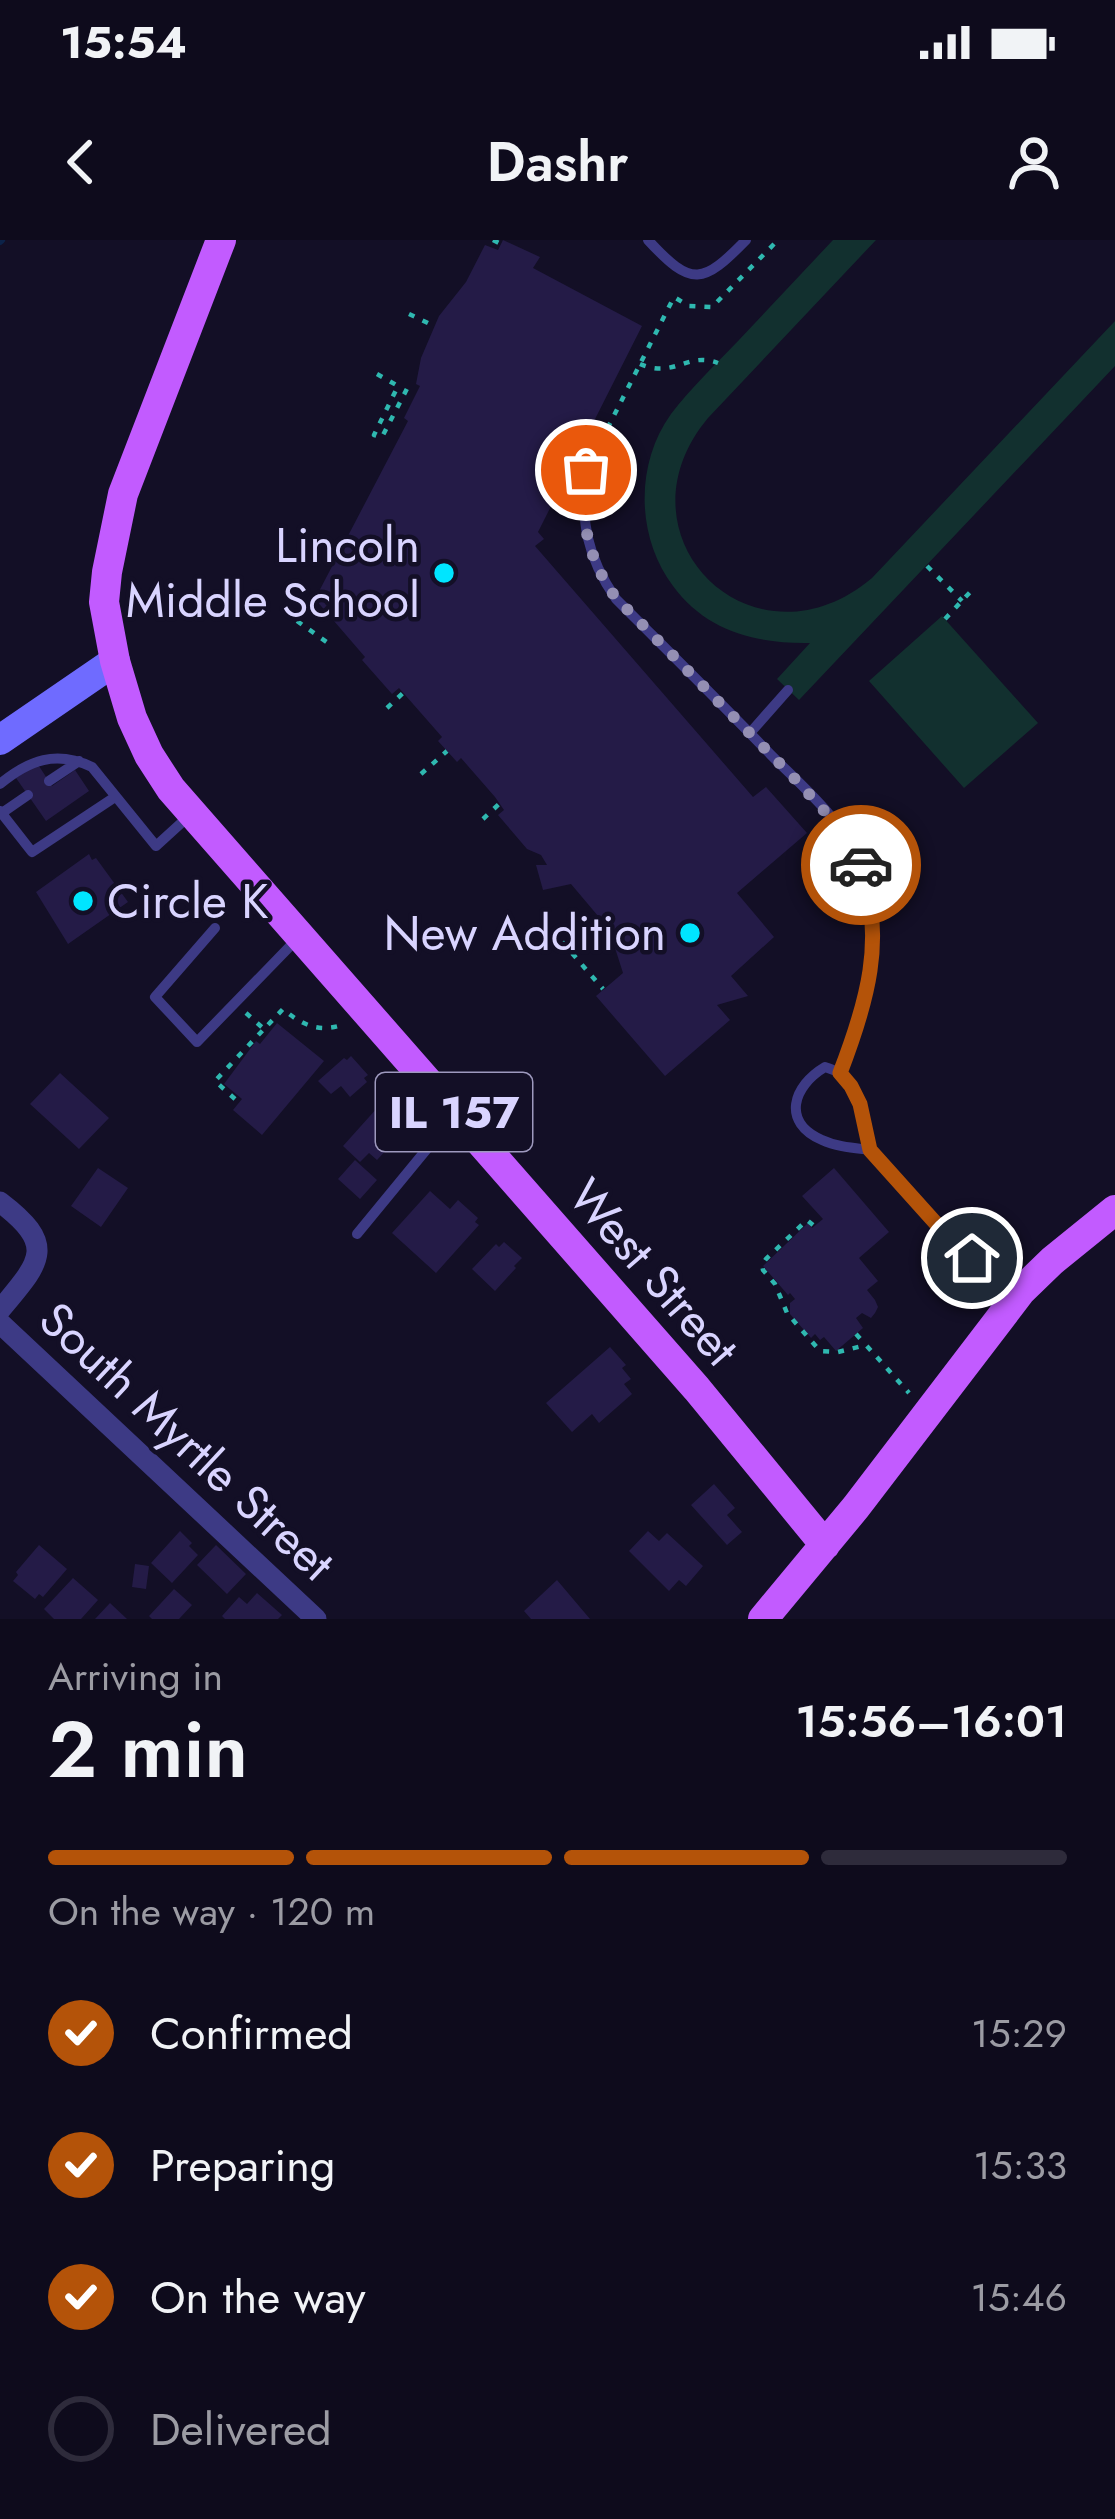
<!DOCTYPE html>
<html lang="en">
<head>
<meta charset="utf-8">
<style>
	body { margin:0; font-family:Jost,sans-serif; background:#171425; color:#f1f3f6; height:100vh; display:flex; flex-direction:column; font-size:45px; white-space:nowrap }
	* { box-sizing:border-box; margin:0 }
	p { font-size:39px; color:#9b9ba3 }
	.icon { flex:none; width:66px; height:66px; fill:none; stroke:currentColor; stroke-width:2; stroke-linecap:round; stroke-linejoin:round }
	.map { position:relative; height:1379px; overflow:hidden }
	.panel { display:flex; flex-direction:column; background:#0e0b1c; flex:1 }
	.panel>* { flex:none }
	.pin { position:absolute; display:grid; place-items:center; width:102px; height:102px; color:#fff; margin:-51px; border:6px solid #fff; border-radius:50%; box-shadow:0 3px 12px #0007 }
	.courier { position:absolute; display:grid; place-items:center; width:120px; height:120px; margin:-60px; border:9px solid #b45309; border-radius:50%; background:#fff; color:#222; box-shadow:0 3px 15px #0007 }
	.head em { font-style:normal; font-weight:600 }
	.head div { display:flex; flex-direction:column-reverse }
	.head { display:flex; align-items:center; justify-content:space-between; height:204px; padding:0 48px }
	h1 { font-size:78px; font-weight:600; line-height:90px }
	.bar { display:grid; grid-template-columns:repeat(4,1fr); gap:18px 12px; align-content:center; height:144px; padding:0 48px }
	.bar i { height:15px; border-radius:9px; background:#2e2b3b }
	.bar .on { background:#b45309 }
	.bar p { grid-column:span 4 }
	ol { padding:0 48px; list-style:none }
	li { display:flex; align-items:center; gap:36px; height:132px }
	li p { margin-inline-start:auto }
	li .icon { padding:12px; border-radius:50%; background:#b45309; color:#fff; stroke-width:4 }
	li:last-child { color:#9b9ba3 }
	li i { width:66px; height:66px; border:6px solid #2e2b3b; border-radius:50% }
	.status { display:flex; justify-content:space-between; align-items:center; height:84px; padding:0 60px; background:#0e0b1c; direction:ltr }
	.status svg { height:33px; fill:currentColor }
	header { display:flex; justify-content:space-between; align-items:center; height:156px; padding:0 48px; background:#0e0b1c; font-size:54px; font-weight:600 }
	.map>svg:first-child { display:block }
</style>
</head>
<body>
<div class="status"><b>15:54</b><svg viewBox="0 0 49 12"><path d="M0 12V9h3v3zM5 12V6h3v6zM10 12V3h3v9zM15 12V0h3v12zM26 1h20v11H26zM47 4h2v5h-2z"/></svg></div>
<header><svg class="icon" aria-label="back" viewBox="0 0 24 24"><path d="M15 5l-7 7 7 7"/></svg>Dashr<svg class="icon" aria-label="person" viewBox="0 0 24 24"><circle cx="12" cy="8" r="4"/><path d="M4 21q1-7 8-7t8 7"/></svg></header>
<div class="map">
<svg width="1115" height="1379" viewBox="0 0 1115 1379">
	<rect width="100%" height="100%" fill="#130f26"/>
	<!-- green -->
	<path fill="#12302f" d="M833,0H876L708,178C610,296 753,438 872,338L1115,81V126L799,460L777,439L810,403C756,404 706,391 673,346C636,297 635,224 671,174C691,148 716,124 739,100C770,67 802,33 833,0Z
		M942,376L1038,483L964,548L869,441Z"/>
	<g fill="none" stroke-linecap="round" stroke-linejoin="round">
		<!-- stream -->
		<path stroke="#0c2248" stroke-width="8" d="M0,1L1,0"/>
	</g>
	<!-- building -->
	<path fill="#241b47" d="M503,0L540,17L533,28L642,86L538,292L544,299L535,306L753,557L766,547L807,593L737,653L774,697L731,736L748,756L717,765L730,780L665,836L596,756L623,733L609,689L571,644L543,650L536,625H547L541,615L527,609L498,575L504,570L495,557L461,518L457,522L438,501L442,497L399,448L392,454L362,420L365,417L315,359L408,181L404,178L420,146L416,144L421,118L439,76L466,42L485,5L498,10Z
		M37,523L52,546L75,530L89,551L46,581L16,538Z
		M89,614L92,620L96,618L128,662L68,704L36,652Z
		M277,783L324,821L262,895L233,870L242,859L224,844L256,801L260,804Z
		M351,816L368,835L364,838L367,842L350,857L341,846L331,854L318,841L344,818L347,820Z
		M60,833L109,878L79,909L30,864Z
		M378,867L404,891L377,920L369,913L360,922L343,906Z
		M355,920L377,940L360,959L338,939Z
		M98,928L128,948L101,987L71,966Z
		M834,928L889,992L859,1018L878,1041L867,1050L875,1060L878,1067L875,1073L871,1078L862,1073L856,1078L863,1088L836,1111L824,1097L820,1100L815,1094L811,1098L790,1074V1063L795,1059L790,1053L788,1055L763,1026L808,983L812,988L823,979L802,956Z
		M430,951L450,969L458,960L478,978L475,982L479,985L436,1033L392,993Z
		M504,1002L522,1018L514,1026L516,1028L495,1051L472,1029L496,1004L499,1007Z
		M610,1107L626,1125L622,1128L631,1139L624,1144L632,1154L599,1183L592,1174L572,1192L546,1163Z
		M714,1244L735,1268L727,1275L742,1292L727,1305L691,1265Z
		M180,1291L192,1303L189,1306L198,1315L172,1343L151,1323Z
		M648,1291L659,1301L667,1293L703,1326L686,1346L679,1340L669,1351L629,1311Z
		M39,1305L67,1329L43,1357L39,1354L35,1359L13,1341L18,1335L16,1332Z
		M216,1305L246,1334L227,1354L197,1325Z
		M135,1324L149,1326L146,1349L132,1347Z
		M73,1338L98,1360L81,1379H54L44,1369Z
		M557,1340L590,1379H531L524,1371Z
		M174,1349L192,1365L179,1379H152L149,1376Z
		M257,1353L282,1375L278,1379H225L222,1376L239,1357L247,1364Z
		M110,1363L127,1379H95Z"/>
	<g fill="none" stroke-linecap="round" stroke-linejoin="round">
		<!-- path -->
		<path stroke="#2fb8b0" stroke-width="4.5" stroke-dasharray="6 9" stroke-linecap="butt" d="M493,0L501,4
			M409,74L434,86
			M640,124C675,139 687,111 718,123
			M377,134L398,146L374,195L382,197L411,141
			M594,215L674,57L689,66L712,67L778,0
			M323,297L343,306
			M927,326L962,361
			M945,379L973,349
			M297,381L328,403
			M387,468L403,453
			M421,534L447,511
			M483,579L499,564
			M542,684L545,682L603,749
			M246,773L264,789L283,769C303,786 320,793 345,784
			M235,859L215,841L264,789
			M813,985L807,980L766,1019L762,1025L763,1030L775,1044L787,1073L820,1111L838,1112L866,1105L909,1153
			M856,1094L866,1105"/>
		<!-- lane -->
		<path stroke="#3d3a85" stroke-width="10" d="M648,0C692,48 703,44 746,0
			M586,230C580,281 587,317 616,359C668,411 720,462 771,515C804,548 847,584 862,629C886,698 865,767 840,834
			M750,493L788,450
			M49,541L79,521
			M0,544C29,520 56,510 92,527L156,606L190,575
			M0,571L32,612L115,557
			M2,573L28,555
			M215,688L155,757L197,802L298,698
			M870,910C854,908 837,907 822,900C781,882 793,846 825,827C871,840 855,886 872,913C881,926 894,937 904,948C939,986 975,1021 1013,1055
			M357,994L454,876"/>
		<!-- street -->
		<path stroke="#3d3a85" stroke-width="21" d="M0,962C58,1006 40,1022 0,1070
			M0,1083L316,1379"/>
		<!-- secondary -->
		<path stroke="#6f6bff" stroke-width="30" d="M0,500L115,421"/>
		<!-- primary -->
		<path stroke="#c25bff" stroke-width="30" d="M221,0L123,254L107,332L104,362L115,421L132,478L149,515L171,549L697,1149L825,1305
			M763,1379L856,1267L1021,1051L1052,1021L1115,970"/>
	</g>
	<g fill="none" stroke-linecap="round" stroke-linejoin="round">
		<!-- done -->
		<path stroke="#948fb3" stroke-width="12" stroke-dasharray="0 21.6" d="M586,230C580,281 587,317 616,358L799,543L847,596L861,625"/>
		<!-- route -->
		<path stroke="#b45309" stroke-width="15" d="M861,625C886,699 867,763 840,833L851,846L860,864L870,910L949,998L972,1018"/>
	</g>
	<!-- markers -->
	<g fill="#00e5ff" stroke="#130f26" stroke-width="4.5">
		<circle cx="444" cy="333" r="12"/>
		<circle cx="83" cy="661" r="12"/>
		<circle cx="690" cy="693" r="12"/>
	</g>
	<g text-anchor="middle" stroke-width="9" stroke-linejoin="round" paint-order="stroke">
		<!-- shield labels -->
		<rect fill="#130f26" stroke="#9e99be" stroke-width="3" x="376" y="833" width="156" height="78" rx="9"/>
		<g font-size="45" font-weight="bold" fill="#d9d4ff">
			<text x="454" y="888">IL 157</text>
		</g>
		<!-- poi labels -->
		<g font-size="48" fill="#d9d4ff" stroke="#130f26" text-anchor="end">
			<text x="420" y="322">Lincoln<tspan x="420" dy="55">Middle School</tspan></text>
			<text x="107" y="678" text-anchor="start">Circle K</text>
			<text x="666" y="710">New Addition</text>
		</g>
		<!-- street labels -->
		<g font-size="48" fill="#d9d4ff" stroke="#130f26">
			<text transform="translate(654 1032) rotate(49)" y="17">West Street</text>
			<text transform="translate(187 1201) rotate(43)" y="17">South Myrtle Street</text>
		</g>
	</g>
</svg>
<div class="pin" style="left:586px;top:230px;background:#ea580c"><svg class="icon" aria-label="bag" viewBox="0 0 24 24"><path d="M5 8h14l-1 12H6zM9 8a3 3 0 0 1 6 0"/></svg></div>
<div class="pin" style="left:972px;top:1018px;background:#1f2937"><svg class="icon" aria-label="home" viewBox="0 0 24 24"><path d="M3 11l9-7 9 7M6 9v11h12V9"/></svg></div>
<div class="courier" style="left:861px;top:625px"><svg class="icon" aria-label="car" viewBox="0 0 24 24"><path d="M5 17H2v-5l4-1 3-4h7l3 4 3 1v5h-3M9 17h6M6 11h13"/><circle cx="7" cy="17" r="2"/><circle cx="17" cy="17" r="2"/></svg></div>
</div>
<section class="panel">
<div class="head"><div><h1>2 min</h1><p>Arriving in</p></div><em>15:56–16:01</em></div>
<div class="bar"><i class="on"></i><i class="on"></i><i class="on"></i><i></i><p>On the way · 120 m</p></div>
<ol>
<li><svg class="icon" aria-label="check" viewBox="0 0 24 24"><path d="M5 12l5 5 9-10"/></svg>Confirmed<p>15:29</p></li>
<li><svg class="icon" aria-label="check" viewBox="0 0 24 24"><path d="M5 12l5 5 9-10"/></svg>Preparing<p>15:33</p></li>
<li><svg class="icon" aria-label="check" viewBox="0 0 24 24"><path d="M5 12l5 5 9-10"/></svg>On the way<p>15:46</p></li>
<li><i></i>Delivered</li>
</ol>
</section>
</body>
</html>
